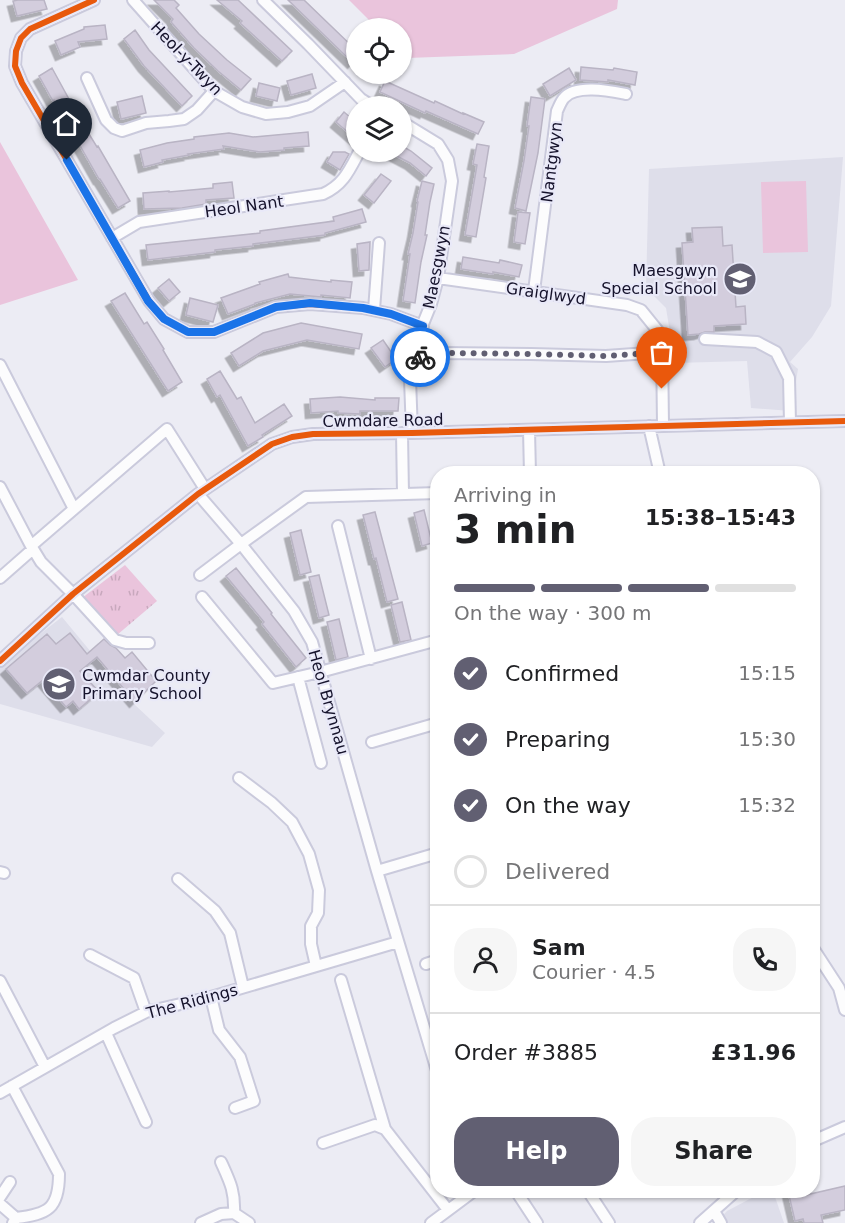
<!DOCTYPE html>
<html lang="en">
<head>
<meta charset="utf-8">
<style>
	body { margin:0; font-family:"DejaVu Sans",sans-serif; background:#f6f6f6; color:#202124; height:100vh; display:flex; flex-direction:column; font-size:22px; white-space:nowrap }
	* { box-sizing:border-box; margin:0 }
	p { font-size:20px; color:#757577 }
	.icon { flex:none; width:33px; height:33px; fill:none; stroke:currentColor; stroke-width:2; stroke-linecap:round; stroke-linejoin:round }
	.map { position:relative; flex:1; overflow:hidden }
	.side { position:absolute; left:430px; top:466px; width:390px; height:732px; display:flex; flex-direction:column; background:#fff; border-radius:24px; box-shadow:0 2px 4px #0004 }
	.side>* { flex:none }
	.buttons { position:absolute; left:346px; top:18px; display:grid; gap:12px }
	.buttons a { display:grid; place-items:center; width:66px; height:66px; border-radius:50%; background:#fff; box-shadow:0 2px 4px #0004; font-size:30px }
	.pin { position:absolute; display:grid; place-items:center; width:51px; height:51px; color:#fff; margin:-62px -26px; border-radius:50% 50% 50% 0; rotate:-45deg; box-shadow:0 0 6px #0007 }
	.pin .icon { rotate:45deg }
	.courier { position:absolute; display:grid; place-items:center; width:60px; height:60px; margin:-30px; border:4px solid #1a73e8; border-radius:50%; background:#fff; color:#222; box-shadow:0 2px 8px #0007 }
	.overview em { font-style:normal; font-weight:700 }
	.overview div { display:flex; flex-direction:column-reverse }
	.overview { display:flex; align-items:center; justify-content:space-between; height:102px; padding:0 24px }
	h1 { font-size:39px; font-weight:700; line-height:45px }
	.bar { display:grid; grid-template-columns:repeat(4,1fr); gap:9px 6px; align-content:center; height:72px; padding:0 24px }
	.bar i { height:8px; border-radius:4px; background:#e0e0e0 }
	.bar .active { background:#615f72 }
	.bar p { grid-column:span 4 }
	.line { display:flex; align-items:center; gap:15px; padding:0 24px; border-top:2px solid #e0e0e0 }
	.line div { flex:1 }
	.round { display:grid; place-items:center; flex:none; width:63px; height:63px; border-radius:24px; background:#f6f6f6 }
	ol { padding:0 24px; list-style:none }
	li { display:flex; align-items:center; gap:18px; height:66px }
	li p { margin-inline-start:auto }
	li .icon { padding:6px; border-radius:50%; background:#615f72; color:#fff; stroke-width:4 }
	li:last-child { color:#757577 }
	li i { width:33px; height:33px; border:3px solid #e0e0e0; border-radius:50% }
	.cta { display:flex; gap:12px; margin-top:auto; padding:12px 24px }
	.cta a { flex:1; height:69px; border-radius:24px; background:#615f72; color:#fff; font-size:24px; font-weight:700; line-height:69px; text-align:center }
	.cta a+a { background:#f6f6f6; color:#202124 }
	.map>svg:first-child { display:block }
</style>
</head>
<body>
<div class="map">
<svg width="845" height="1223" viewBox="0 0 845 1223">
	<defs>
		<pattern id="park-tufts" width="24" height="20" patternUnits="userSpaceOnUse" patternTransform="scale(1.5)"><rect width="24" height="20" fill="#eac4dc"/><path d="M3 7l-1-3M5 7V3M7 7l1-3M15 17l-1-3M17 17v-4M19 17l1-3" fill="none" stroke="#c8a8bd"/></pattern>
		<filter id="shadow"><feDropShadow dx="-5.5" dy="5.5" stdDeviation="0" flood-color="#0004"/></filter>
	</defs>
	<rect width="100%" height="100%" fill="#ececf4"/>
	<!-- built -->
	<path fill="#dedeea" d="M843,157L831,306L812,337L790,362L798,369L791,411L751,408L747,361L675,363L666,308L646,288L649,169Z
		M62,617L135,705L165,733L152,747L0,704V665Z
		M765,1191H773L784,1223H716L727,1211Z"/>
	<!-- green -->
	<path fill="#eac4dc" d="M349,0H618L617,9L514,54L407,58L402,53V28H377Z
		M0,142L78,280L0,305Z
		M806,181L808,252L763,253L761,182Z"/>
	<!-- park -->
	<path fill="url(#park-tufts)" d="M125,565L157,601L117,635L82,598Z"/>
	<!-- building -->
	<path fill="#d3cddd" stroke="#b9b4c4" stroke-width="1.5" filter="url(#shadow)" d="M18,0H44L47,9L17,16L13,1Z
		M154,0H174L179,5L176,8L199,34L227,60L251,79L241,90L218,71L194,48L171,22L173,19Z
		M217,0H238L292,51L282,61L240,23L242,21Z
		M288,0H304L357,51V58L353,63Z
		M105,25L107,39L78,42L80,47L61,55L55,41L84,29V27Z
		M135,30L149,50L192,96L182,106L144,66L124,39Z
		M581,67L613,70L614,68L637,72L635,85L608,80V82L580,80Z
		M52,68L81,121L97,147L98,146L130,201L118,208L100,179H99L54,100L53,101L39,76Z
		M569,68L576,80L550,96L543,84Z
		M312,74L316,88L291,95L287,81Z
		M385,81L434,103L435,101L463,114V113L484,122L478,134L426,111L425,113L380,92Z
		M259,83L280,88L277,101L256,96Z
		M142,96L146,113L121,119L117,102Z
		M531,97L545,99L538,153L526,211L515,208L524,161L529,126H527Z
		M344,112L357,123V140L336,122Z
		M308,132L309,146L284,148V150L260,152L223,146L224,149L188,154L189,155L162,160L163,162L144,167L140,150L167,143L194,139V137L229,133L253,137Z
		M477,144L489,146L484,177L486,178L476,237L465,235L477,165L473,164Z
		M402,146L411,151L432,168L426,176L410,163L389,152H402Z
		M333,152H345L349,154L340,170L327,162Z
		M381,174L391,181L374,203L364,195Z
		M422,181L434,184L430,202L425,235H427L421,262L415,303L403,301L410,254H408L413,233L418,202L417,201Z
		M232,182L234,198L206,200V204L182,208L144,209L143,193L169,191V192L213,188V184Z
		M362,209L366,222L325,233V235L253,244V246L215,250V252L148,260L146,245L260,233V231L334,221L333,217Z
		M518,212L530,213L525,244L514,242Z
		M722,227L723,246L732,245L736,307L745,306L746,324L714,326V332H705L699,334L688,335L682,243L693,242L692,228Z
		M370,242L369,270L359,271L357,244Z
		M463,257L499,263L500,260L522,265L519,277L493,272V274L461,269Z
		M288,274L289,277L331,282V280L352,282L350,298L321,295V297L290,294L255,303V304L228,314L221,298L260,284L259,282Z
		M169,279L180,292L169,301L158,288Z
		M125,293L144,324L147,322L164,349L163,350L182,382L168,391L111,301Z
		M190,298L218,305L213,322L186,315Z
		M301,323L362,334L359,349L307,340L263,351L239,366L231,353L263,333Z
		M383,340L396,359L385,367L371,348Z
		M220,371L237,399L241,397L255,423L284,404L292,416L262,435L263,437L248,446L220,395L217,397L207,379Z
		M340,397L375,400V398H399L398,411H360V414L338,413V411L311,413L310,399Z
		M424,510L432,543L422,546L414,513Z
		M375,512L398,599L387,602L376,558L374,559L363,515Z
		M301,530L311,572L300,575L290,533Z
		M236,568L272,613L271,614L306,658L296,667L262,624L264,622L226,576Z
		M319,575L329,615L319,618L309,577Z
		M402,602L411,640L400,642L391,605Z
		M339,619L348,657L336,660L327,622Z
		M70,633L87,654L104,639L110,645L116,648L125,658L132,652L156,681L135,702L97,657L80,671L99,692L79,709L73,701L66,707L43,680L27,693L6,669L47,634L56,644Z
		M845,1186V1210L821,1215L823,1223H804L803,1219L795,1221L788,1191H805L806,1195Z"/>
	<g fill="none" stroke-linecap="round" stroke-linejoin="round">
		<!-- minor casing -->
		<g stroke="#cacadc" stroke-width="14">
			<path id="minor" d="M94,0L30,29L21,38L16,51L15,66L22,83L149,301L164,319L188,332H214L276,307L310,304L363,308L391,314L423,326
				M133,0L214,91L242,107L266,114L288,112L310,106L345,82
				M263,0L308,44L361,99L372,106
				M87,78L106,120L114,128L122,131L146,123L169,121L184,119L197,110L214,91
				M402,122L438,144L448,160L452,181L438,278L431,304L414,346L410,379L412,433
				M112,238L139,222L323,194C343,185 349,171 359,152
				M438,278L627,305L641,310L658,331L662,345L663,425
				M534,291L557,111C559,107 561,101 564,98C576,84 610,91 626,94
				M374,310L379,243
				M705,339L757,342L776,352L789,378L790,422
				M413,359L442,353L531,354L606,356L662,352
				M0,365L74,509L31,546
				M649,426L660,474
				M529,430L530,474
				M402,433L403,494
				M0,487L30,544L41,562L73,594L115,640L126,643H149
				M198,494L241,544L294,611L312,642L377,871L438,1074
				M74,509L167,429L205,489
				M338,526L371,659
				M200,575L241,544L306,497L438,493
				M0,578L33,549
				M202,597L273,683L320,672L438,640
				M0,661L73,594L198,494L272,444L292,437L313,434L412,433L845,421
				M298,677L321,763
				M372,742L438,723
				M239,778L272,803L292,822L309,854L319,890L318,913L311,926V944L316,966
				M377,871L438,853
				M0,872L4,873
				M178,879L215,911L230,933L243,987
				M813,948L839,988L845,1010
				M90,955L134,978L146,1012
				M426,964L438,960
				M341,980L385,1129
				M0,981L45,1067
				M211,997L219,1030L240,1057L254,1101L235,1108
				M106,1033L146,1122
				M12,1086L59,1174C59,1209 48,1214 16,1218L13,1223
				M0,1093L114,1028L146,1012L211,997L398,942
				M813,1141L845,1127
				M323,1143L375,1125L385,1129L448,1210
				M221,1162C230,1182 235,1191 234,1213L249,1223
				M516,1191L537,1223
				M588,1191L609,1223
				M0,1197L10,1182
				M0,1204L16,1218
				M714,1211L721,1223
				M201,1223L221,1214L234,1213
				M431,1223L474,1191
				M700,1223L736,1191"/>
		</g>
		<!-- minor -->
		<use href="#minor" stroke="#fcfcfd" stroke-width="10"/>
		<!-- cycleway casing -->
		<g stroke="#e9e9f8" stroke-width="10">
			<path id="cycleway" d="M94,0L30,29L21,38L16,51L15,66L22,83L149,301L164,319L188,332H214L276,307L310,304L363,308L391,314L423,326
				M0,661L73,594L198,494L272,444L292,437L313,434L412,433L845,421"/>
		</g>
		<!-- cycleway -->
		<use href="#cycleway" stroke="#e8590c" stroke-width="6"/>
	</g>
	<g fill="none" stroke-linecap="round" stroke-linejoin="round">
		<!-- done -->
		<path stroke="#615f72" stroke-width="6" stroke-dasharray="0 10.8" d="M420,357L442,353L531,354L606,356L662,352V389"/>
		<!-- route -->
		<path stroke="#1a73e8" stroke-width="8" d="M67,160L148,301L164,319L188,332H214L276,307L310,303L363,308L391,314L423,326L414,346L412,359L420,357"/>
	</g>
	<!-- icons -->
	<defs>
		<g id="school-disc" transform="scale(1.725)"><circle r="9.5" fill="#615f72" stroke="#e9e9f8"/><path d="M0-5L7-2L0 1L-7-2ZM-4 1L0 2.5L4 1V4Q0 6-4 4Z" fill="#fff"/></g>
	</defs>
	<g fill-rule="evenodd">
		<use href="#school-disc" x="740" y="279"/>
		<use href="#school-disc" x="59" y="684"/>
	</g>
	<g text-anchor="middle" stroke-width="4.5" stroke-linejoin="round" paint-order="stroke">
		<!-- street labels -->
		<g font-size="16" fill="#16132c" stroke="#e9e9f8">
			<text transform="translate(187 58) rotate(46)" y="6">Heol-y-Twyn</text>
			<text transform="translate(551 162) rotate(-83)" y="6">Nantgwyn</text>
			<text transform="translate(244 206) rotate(-8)" y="6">Heol Nant</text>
			<text transform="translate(436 267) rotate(-79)" y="6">Maesgwyn</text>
			<text transform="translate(546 293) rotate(8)" y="6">Graiglwyd</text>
			<text transform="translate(383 420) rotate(-1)" y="6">Cwmdare Road</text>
			<text transform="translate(329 702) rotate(74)" y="6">Heol Brynnau</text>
			<text transform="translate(192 1001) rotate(-15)" y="6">The Ridings</text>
		</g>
		<!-- poi labels -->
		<g font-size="16" fill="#16132c" stroke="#e9e9f8" text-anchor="end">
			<text x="717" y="276">Maesgwyn<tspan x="717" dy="18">Special School</tspan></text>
			<text x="82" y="681" text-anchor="start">Cwmdar County<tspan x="82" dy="18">Primary School</tspan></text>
		</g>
	</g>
</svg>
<div class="buttons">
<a><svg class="icon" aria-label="locate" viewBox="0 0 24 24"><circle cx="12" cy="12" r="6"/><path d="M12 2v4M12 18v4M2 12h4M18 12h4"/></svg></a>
<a><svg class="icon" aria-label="layers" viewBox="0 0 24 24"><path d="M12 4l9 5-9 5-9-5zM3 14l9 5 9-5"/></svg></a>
</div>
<div class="pin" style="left:662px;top:389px;background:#ea580c"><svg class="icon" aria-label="bag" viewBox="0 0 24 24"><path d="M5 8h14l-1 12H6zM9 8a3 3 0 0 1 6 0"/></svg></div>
<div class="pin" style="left:67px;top:160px;background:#1f2937"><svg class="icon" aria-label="home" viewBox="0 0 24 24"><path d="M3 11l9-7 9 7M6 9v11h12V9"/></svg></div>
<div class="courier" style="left:420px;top:357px"><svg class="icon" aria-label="bike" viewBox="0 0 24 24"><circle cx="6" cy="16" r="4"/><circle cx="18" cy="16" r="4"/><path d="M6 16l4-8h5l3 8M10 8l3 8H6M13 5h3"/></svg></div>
<section class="side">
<div class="overview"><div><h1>3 min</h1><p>Arriving in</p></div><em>15:38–15:43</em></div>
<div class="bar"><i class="active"></i><i class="active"></i><i class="active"></i><i></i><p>On the way · 300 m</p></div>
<ol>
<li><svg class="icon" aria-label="check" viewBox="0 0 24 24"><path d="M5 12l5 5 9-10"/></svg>Confirmed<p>15:15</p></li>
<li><svg class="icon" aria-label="check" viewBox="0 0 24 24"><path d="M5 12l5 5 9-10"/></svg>Preparing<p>15:30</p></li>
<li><svg class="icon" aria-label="check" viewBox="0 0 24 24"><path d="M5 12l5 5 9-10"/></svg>On the way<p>15:32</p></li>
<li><i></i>Delivered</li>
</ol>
<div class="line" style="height:108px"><a class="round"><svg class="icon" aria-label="person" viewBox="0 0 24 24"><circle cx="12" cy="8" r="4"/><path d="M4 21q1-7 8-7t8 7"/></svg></a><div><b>Sam</b><p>Courier · 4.5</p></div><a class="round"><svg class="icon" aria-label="phone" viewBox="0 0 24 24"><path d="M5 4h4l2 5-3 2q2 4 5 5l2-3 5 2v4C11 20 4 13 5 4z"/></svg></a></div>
<div class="line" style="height:78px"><div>Order #3885</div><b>£31.96</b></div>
<div class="cta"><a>Help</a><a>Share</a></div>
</section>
</div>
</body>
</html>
